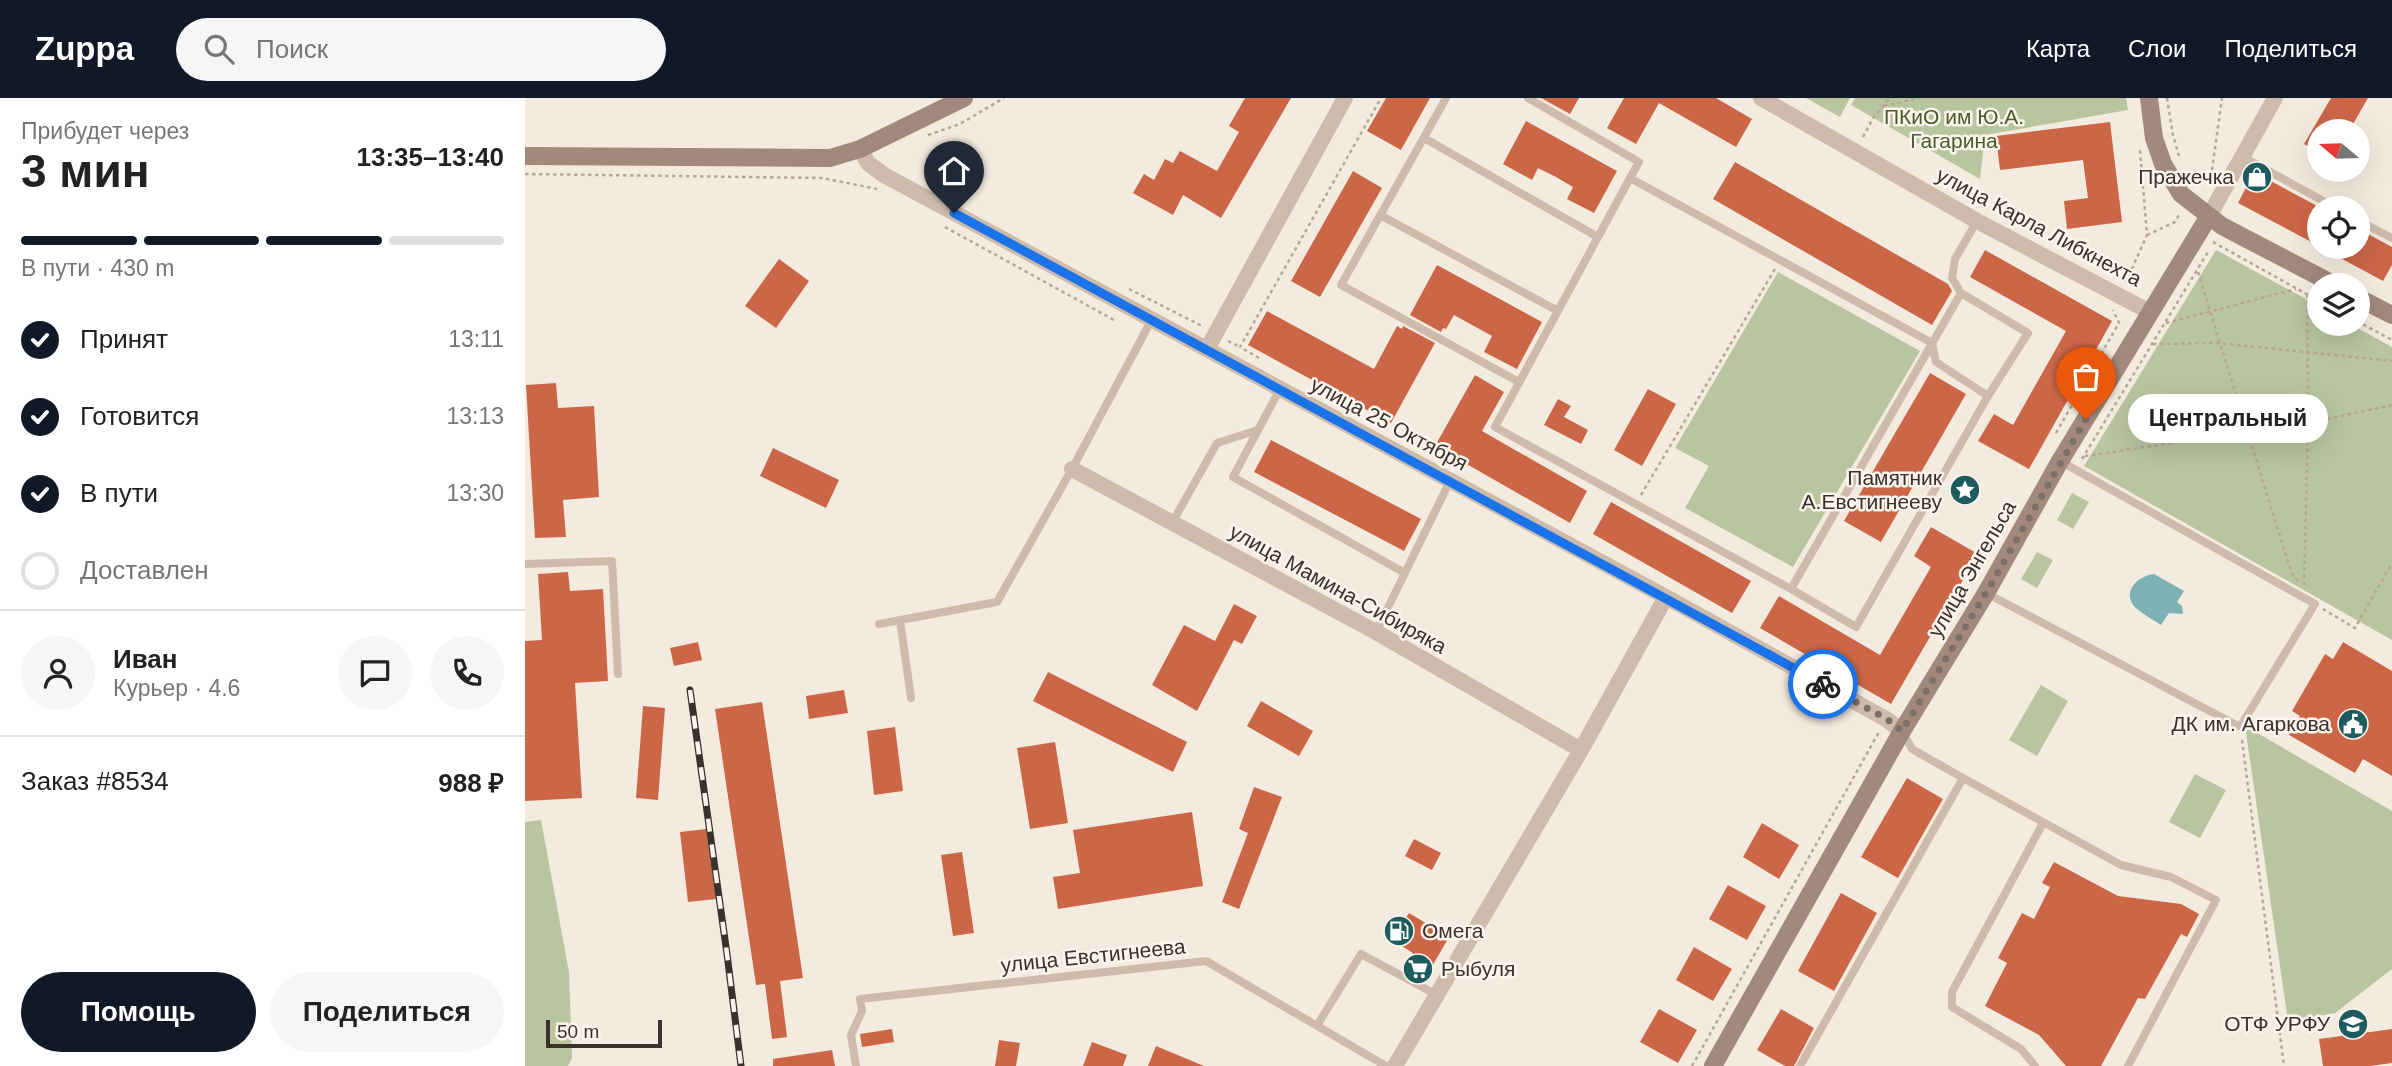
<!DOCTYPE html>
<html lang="ru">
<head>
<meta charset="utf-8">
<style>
	body { margin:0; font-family:Arial,sans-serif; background:#f6f6f6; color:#222; height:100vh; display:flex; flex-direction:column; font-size:26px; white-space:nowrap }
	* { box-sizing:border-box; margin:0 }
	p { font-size:23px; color:#767676 }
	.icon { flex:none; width:38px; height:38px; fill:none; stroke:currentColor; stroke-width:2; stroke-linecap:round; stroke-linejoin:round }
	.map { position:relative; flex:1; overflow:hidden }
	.drawer { display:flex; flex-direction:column; background:#fff; width:525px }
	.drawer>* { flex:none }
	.needle { width:46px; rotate:289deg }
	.fabs { position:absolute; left:1782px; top:21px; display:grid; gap:14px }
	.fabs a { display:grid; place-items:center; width:63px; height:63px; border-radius:50%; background:#fff; box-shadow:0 7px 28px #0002; font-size:35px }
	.scale { position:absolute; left:21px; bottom:18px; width:116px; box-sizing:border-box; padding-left:7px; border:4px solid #3b302a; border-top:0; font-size:19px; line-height:24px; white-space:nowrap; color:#3b302a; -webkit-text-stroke:5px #fbf5ed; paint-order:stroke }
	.pin { position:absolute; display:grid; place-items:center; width:60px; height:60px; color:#fff; margin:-72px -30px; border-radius:50% 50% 50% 0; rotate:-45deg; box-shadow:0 0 7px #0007 }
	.pin .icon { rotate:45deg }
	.courier { position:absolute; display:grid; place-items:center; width:70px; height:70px; margin:-35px; border:5px solid #1a73e8; border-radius:50%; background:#fff; color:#222; box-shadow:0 2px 9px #0007 }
	.bubble { position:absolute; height:49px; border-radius:24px; background:#fff; box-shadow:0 7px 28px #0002; font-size:23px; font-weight:700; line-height:49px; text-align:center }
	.summary em { font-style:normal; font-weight:700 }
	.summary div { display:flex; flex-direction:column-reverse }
	.summary { display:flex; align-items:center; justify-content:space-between; height:119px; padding:0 21px }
	h1 { font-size:46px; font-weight:700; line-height:52px }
	.bar { display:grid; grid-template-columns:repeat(4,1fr); gap:10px 7px; align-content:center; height:84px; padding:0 21px }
	.bar i { height:9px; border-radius:5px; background:#e0e0e0 }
	.bar .selected { background:#111827 }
	.bar p { grid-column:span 4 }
	.line { display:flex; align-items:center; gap:18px; padding:0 21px; border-top:2px solid #e0e0e0 }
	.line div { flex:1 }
	.round { display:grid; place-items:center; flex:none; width:74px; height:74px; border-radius:37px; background:#f6f6f6 }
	ol { padding:0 21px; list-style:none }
	li { display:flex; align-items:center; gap:21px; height:77px }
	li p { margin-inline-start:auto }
	li .icon { padding:7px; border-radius:50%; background:#111827; color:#fff; stroke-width:4 }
	li:last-child { color:#767676 }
	li i { width:38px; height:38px; border:4px solid #e0e0e0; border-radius:50% }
	.button { display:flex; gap:14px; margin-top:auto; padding:14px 21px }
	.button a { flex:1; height:80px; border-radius:42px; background:#111827; color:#fff; font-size:28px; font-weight:700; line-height:80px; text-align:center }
	.button a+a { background:#f6f6f6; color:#222 }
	header { display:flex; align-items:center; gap:42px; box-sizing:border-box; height:98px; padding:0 35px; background:#111827; color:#fff }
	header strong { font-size:33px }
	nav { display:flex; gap:38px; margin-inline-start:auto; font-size:24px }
	.search { width:490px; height:63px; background:#f6f6f6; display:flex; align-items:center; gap:18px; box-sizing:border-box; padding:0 24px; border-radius:38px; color:#767676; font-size:26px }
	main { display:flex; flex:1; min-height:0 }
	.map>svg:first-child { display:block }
</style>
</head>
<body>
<header>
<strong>Zuppa</strong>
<div class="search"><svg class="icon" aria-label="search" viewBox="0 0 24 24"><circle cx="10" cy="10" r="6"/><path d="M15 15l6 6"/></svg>Поиск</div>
<nav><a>Карта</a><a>Слои</a><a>Поделиться</a></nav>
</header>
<main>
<section class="drawer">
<div class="summary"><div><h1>3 мин</h1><p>Прибудет через</p></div><em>13:35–13:40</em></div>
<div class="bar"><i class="selected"></i><i class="selected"></i><i class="selected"></i><i></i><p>В пути · 430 m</p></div>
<ol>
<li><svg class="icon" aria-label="check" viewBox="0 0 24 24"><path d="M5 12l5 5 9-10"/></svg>Принят<p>13:11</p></li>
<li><svg class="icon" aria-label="check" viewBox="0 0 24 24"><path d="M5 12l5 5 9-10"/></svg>Готовится<p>13:13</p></li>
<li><svg class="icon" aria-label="check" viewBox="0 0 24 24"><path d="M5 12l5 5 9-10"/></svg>В пути<p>13:30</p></li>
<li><i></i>Доставлен</li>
</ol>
<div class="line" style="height:126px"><a class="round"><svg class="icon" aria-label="person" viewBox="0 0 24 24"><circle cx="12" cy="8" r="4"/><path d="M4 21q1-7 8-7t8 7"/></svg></a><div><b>Иван</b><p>Курьер · 4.6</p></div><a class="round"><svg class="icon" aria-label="chat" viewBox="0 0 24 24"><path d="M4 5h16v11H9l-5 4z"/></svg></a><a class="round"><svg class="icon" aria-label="phone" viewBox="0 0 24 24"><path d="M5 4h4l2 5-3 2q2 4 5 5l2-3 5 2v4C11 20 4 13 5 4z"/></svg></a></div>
<div class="line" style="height:91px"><div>Заказ #8534</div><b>988 ₽</b></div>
<div class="button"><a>Помощь</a><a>Поделиться</a></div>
</section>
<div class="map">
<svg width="1867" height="968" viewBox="0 0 1867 968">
	<rect width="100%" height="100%" fill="#f4ebe0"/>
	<!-- green -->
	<path fill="#b8c59f" d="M1281,0H1325L1315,19Z
		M1330,0H1601L1603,12L1460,37L1455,81L1326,7Z
		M1691,152L1794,208V226H1825L1867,249V542L1559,368Z
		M1253,174L1395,253L1268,469L1160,410L1184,368L1150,350Z
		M1547,395L1564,404L1548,431L1532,422Z
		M1512,454L1528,462L1512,490L1496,481Z
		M1516,587L1543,603L1512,658L1484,642Z
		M1720,628L1867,713V871L1810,915L1763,923Z
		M1670,676L1701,692L1675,740L1644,724Z
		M16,722L44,874L47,960L43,968H0V724Z"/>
	<!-- water -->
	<path fill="#7db1b3" d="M1629,476L1659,493L1652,504L1657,508L1658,516L1644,515L1636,527C1629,522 1619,517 1612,511C1595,496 1611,478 1629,476Z"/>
	<!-- building -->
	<path fill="#cb6747" d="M720,0H766L696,120L658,97L648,117L608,95L619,76L629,82L640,61L648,65L655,53L692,73L714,34L704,28Z
		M861,0H905L876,52L842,33Z
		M1016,0H1054L1045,16Z
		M1099,0H1191L1227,21L1211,49L1134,5L1111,46L1082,30Z
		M1806,0H1843L1824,33H1794V54L1779,46Z
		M1001,23L1092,73L1069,115L1042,101L1048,89L1031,79L1013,70L1007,82L978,66Z
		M1585,24L1597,124L1542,131L1539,103L1563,100L1558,62L1475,72L1471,38Z
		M1210,64L1423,186L1427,193L1407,227L1188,101Z
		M828,73L857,90L795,199L766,183Z
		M1729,74L1794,109V148L1713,105Z
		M1832,130L1867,149V167L1858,183L1795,149H1832Z
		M1460,152L1587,223L1504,371L1453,343L1469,316L1488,327L1541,233L1445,179Z
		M254,161L284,183L251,230L220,208Z
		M912,167L1017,224L992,271L959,254L967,238L929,217L921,231L918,230L916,234L885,217Z
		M742,213L849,271L872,228L877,231L878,228L910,245L866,325L723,247Z
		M1405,275L1441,296L1356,444L1319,423Z
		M950,277L979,294L957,333L1062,393L1045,425L910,348Z
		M31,285L33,310L69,308L74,399L38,402L41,439L10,440L1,287Z
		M1123,291L1151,306L1117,368L1089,352Z
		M1033,301L1046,308L1039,319L1063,332L1056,346L1019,327Z
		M746,342L896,421L879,453L729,374Z
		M248,350L314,382L301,410L235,378Z
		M1086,404L1226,483L1207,515L1068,436Z
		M1406,429L1453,456L1366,606L1235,530L1254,498L1355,557L1406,469L1389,458Z
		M43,474L45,493L78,491L83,583L50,585L57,700L0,703V543L17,542L13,476Z
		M709,506L732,518L717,546L709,542L672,613L627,587L659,527L690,543Z
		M173,544L177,562L149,568L145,550Z
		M1818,544L1867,573V678L1838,661L1830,675L1764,637L1775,618L1767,613L1800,556L1808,561Z
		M523,574L662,644L648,674L508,603Z
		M319,592L323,615L284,621L281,598Z
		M736,603L788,633L774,658L722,628Z
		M237,604L278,880L255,883L262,939L247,941L240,886L231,887L190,611Z
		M118,608L140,610L133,702L111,700Z
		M370,629L378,693L349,697L342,633Z
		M530,644L543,725L505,731L492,650Z
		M1382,680L1418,701L1373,780L1336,759Z
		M729,689L757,699L714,811L697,804L723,735L714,731Z
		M667,714L678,788L533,811L528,779L555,775L548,732Z
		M1237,725L1274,747L1254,781L1218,759Z
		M181,731L191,801L163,804L155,734Z
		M889,741L916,755L907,772L880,758Z
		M437,754L449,835L428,838L416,757Z
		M1529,764L1593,798L1656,806L1674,816L1662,839L1656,836L1620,901L1613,900L1576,968H1541L1514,937L1460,908L1482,865L1473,860L1497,815L1509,821L1525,789L1517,785Z
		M1203,787L1241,808L1222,842L1184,821Z
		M1316,795L1352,815L1309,893L1273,873Z
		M884,815L924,839L902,877L882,865L888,855L867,842Z
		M1169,849L1207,871L1188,903L1151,882Z
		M1134,911L1172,932L1153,965L1115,944Z
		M1256,911L1289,930L1269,968H1260L1232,952Z
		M367,931L369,944L337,949L335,936Z
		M1867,931V965L1845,968H1798L1794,941Z
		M474,942L495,945L491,968H470Z
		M567,944L602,957L598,968H558Z
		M631,948L679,968H623Z
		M307,952L310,968H248V961Z"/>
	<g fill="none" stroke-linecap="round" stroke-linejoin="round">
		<!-- path -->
		<path stroke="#baa595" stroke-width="2.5" stroke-dasharray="3.5 3.5" stroke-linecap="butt" d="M1642,0L1648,37L1654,58
			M1359,8L1394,0
			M403,37L435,26L479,0
			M1338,39L1348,20L1365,0
			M1664,75L1685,86
			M0,76L297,80L352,91
			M1686,79L1697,0
			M420,129L589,222L590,219
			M1622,137L1650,124L1655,115
			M1688,144L1794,203
			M1673,174L1766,474L1773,483
			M1601,184L1622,137L1615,52
			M604,191L679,229
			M1832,223L1867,242
			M1641,225L1771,191
			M703,243L715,249
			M1628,246L1694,245L1867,263
			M734,260L715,249L856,0
			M1531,335L1594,225L1588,212
			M1560,358L1783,325L1867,307
			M1557,361L1683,154
			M1116,397L1250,171
			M1779,487L1783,325L1782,196
			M1798,511L1830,530L1867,465
			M1717,642L1759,968
			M1167,968L1354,634"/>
		<!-- lane -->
		<path stroke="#cebbab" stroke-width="8" d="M921,0L816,187L994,284
			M1003,0L1114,64L1105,80
			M899,40L1073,139
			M1718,59L1811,110
			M855,117L1033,213
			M1832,122L1867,140
			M1436,195L1503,235L1463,298L1331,529L1266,491L970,329L1105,80L1407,245L1411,264L1463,298
			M733,332L708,379L880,475
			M647,425L692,345L733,332L755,291
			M0,466L87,463L93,576
			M1266,491L1436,195L1427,180L1430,161L1452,123
			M1461,495L1715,629L1790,506L1535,363
			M375,522L386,600
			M354,526L472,504L547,371L627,221
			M851,534L925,383
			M1438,680L1596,767L1646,779L1691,802L1603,968
			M793,926L836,856L912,897
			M331,968L326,937L337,913L335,901L681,863L861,968
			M1275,968L1438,680L1387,651L1377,633
			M1510,968L1496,951L1427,909V894L1518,725"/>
		<!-- street -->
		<path stroke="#cebbab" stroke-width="16" d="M1236,0L1452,123L1625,214
			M335,51L343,65L359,77L1141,499L1361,621L1377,633
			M1684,118L1750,0
			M682,251L820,0
			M547,371L851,534L1056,652
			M870,968L1056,652L1141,499"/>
		<!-- secondary -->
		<path stroke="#a2897c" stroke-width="18" d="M1624,0L1629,40L1638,66L1656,96L1697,128L1810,187
			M0,58L305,60L335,51L439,0
			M1832,199L1867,217
			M1188,968L1377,633L1461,495L1535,363L1684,118"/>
		<!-- rail casing -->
		<g stroke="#3b302a" stroke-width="7">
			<path id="rail" d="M165,592L202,856L216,968"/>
		</g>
		<!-- rail -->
		<use href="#rail" stroke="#fbf5ed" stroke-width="4.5" stroke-dasharray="13" stroke-linecap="butt"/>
	</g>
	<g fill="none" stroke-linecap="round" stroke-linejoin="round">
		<!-- done -->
		<path stroke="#7c716a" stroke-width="7" stroke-dasharray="0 12.6" d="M1298,586L1362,621L1377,633L1461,495L1561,321"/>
		<!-- route -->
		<path stroke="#1a73e8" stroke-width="9" d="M429,115L1298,586"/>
	</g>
	<!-- icons -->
	<defs>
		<g id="shop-disc" transform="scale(1.575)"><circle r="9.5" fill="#1d5b5f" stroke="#fbf5ed"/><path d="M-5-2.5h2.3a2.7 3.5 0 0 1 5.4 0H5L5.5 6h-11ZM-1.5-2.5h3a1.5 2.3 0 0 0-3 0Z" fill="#fff"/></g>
		<g id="sight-disc" transform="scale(1.575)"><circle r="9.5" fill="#1d5b5f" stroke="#fbf5ed"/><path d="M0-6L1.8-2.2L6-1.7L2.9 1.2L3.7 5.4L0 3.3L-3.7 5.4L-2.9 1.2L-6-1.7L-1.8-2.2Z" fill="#fff"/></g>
		<g id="civic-disc" transform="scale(1.575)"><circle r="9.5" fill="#1d5b5f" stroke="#fbf5ed"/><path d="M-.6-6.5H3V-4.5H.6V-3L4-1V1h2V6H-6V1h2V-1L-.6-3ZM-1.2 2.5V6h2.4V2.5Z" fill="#fff"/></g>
		<g id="fuel-disc" transform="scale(1.575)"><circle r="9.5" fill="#1d5b5f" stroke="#fbf5ed"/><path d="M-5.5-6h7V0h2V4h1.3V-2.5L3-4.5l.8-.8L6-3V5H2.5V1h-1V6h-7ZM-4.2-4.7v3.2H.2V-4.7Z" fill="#fff"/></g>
		<g id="supermarket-disc" transform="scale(1.575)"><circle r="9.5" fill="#1d5b5f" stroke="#fbf5ed"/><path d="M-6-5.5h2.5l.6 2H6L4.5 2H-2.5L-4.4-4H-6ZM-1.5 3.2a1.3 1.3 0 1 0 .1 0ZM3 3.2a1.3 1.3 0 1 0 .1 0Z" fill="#fff"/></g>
		<g id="university-disc" transform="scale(1.575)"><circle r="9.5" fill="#1d5b5f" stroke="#fbf5ed"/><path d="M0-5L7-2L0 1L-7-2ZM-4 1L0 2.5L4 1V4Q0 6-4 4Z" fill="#fff"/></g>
	</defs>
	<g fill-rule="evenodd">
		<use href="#shop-disc" x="1732" y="79"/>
		<use href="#sight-disc" x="1440" y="392"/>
		<use href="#civic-disc" x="1828" y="626"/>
		<use href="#fuel-disc" x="874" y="833"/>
		<use href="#supermarket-disc" x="893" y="871"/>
		<use href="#university-disc" x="1828" y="926"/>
	</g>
	<g text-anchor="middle" stroke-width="5" stroke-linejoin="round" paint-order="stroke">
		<!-- park labels -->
		<g font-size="21" fill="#4a5b2d" stroke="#fbf5ed">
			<text x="1429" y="26">ПКиО им Ю.А.<tspan x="1429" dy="24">Гагарина</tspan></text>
		</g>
		<!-- poi labels -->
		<g font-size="21" fill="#3b302a" stroke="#fbf5ed" text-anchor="end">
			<text x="1709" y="86">Пражечка</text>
			<text x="1417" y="387">Памятник<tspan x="1417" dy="24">А.Евстигнееву</tspan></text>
			<text x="1805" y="633">ДК им. Агаркова</text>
			<text x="897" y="840" text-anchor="start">Омега</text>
			<text x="916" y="878" text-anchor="start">Рыбуля</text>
			<text x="1805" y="933">ОТФ УРФУ</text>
		</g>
		<!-- street labels -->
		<g font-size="21" fill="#3b302a" stroke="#fbf5ed">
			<text transform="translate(1514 129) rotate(28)" y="7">улица Карла Либкнехта</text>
			<text transform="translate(864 326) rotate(28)" y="7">улица 25 Октября</text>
			<text transform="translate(1447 471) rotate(-60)" y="7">улица Энгельса</text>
			<text transform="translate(813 491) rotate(29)" y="7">улица Мамина-Сибиряка</text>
			<text transform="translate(568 858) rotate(-6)" y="7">улица Евстигнеева</text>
		</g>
	</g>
</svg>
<div class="fabs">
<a><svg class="needle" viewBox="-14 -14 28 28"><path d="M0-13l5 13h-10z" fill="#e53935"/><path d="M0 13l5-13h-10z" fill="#767676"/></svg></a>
<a><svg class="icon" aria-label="locate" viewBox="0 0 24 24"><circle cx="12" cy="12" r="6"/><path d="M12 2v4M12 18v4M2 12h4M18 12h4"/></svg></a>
<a><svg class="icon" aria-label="layers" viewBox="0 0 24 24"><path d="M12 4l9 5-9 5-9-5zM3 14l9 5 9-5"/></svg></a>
</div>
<div class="scale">50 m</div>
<div class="pin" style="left:1561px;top:321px;background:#ea580c"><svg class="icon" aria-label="bag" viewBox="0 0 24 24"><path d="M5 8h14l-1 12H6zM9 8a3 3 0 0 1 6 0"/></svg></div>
<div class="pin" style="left:429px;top:115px;background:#1f2937"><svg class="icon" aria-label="home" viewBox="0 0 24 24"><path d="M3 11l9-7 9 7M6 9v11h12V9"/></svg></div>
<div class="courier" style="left:1298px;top:586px"><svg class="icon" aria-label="bike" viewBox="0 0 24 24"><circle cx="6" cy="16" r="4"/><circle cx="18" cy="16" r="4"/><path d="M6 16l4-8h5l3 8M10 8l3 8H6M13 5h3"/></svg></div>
<div class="bubble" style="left:1603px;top:296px;width:200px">Центральный</div>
</div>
</main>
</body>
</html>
